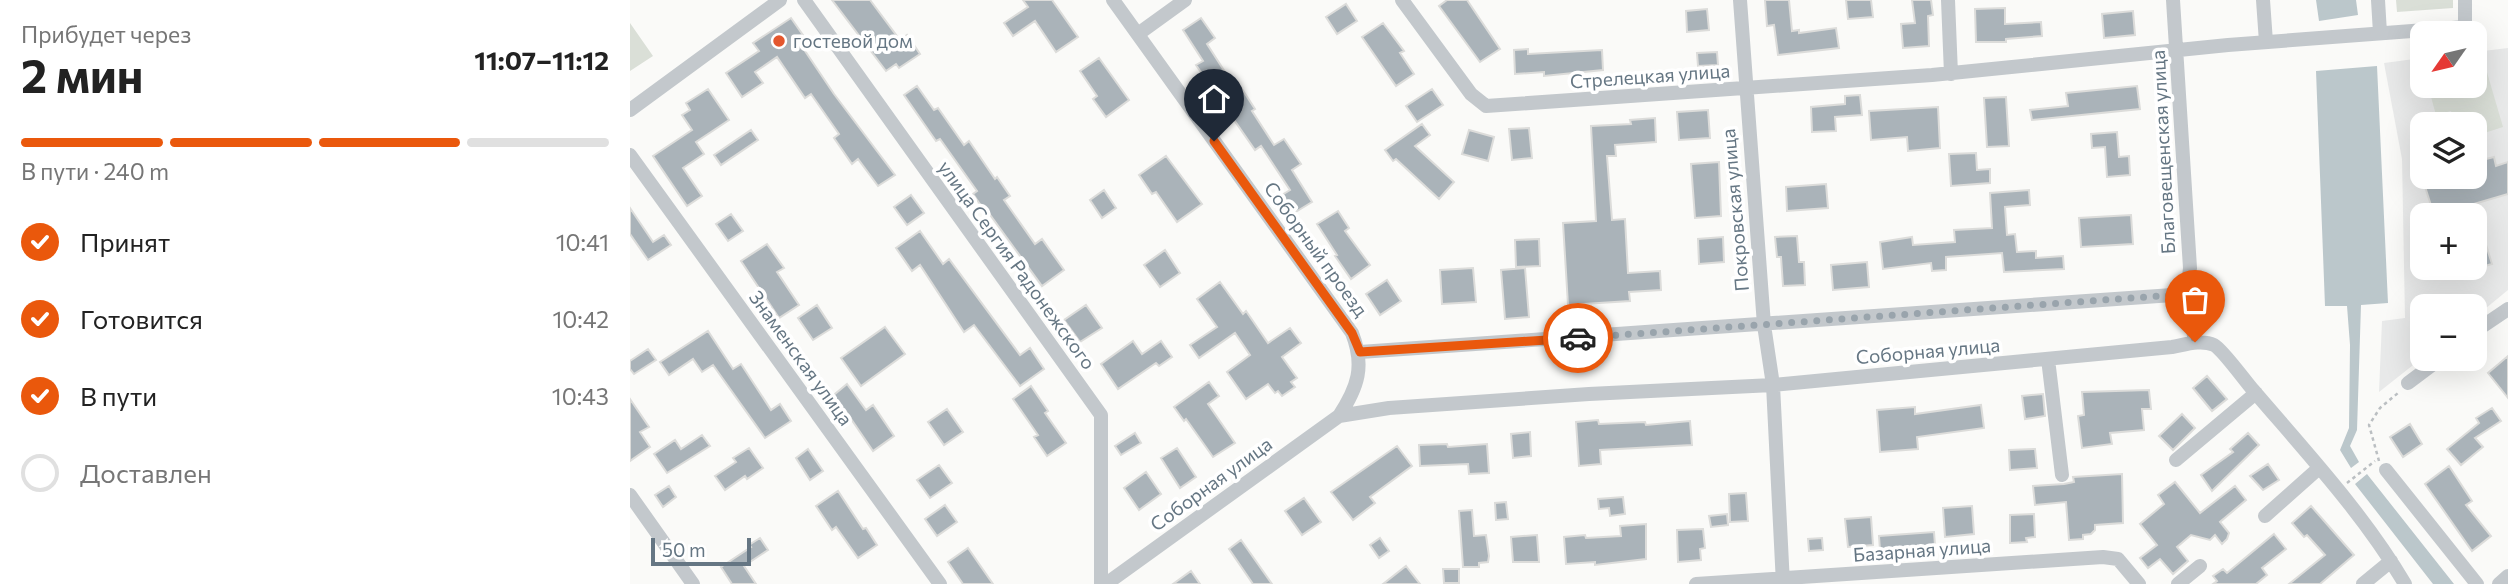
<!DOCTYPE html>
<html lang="ru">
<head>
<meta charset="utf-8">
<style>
	body { margin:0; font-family:Commissioner,sans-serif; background:#f2f2f2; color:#222; height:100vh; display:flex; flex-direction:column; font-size:26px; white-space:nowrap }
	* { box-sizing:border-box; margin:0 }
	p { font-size:23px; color:#767676 }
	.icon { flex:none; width:38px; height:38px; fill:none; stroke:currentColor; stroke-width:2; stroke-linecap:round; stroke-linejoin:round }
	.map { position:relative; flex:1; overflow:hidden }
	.sheet { display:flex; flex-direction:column; background:#fff; width:630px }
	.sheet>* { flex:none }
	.needle { width:46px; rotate:236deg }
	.buttons { position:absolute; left:1780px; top:21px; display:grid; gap:14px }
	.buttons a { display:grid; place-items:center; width:77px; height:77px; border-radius:14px; background:#fff; box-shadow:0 7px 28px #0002; font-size:35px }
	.scale { position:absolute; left:21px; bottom:18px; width:100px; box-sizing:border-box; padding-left:7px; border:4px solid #657683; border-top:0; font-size:19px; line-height:24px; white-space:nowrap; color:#657683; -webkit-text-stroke:5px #fff; paint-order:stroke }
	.pin { position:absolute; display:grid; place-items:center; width:60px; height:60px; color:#fff; margin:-72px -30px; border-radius:50% 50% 50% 0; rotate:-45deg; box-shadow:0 0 7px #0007 }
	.pin .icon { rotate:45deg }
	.courier { position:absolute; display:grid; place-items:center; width:70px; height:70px; margin:-35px; border:5px solid #ea580c; border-radius:50%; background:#fff; color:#222; box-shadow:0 2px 9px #0007 }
	.head em { font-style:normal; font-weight:700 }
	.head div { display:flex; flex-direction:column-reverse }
	.head { display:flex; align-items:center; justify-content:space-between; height:119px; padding:0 21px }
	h1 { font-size:46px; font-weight:700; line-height:52px }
	.bar { display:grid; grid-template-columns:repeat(4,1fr); gap:10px 7px; align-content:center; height:84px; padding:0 21px }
	.bar i { height:9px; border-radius:5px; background:#e0e0e0 }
	.bar .current { background:#ea580c }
	.bar p { grid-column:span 4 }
	ol { padding:0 21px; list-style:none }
	li { display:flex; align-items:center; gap:21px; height:77px }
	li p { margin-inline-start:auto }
	li .icon { padding:7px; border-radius:50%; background:#ea580c; color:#fff; stroke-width:4 }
	li:last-child { color:#767676 }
	li i { width:38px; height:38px; border:4px solid #e0e0e0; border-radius:50% }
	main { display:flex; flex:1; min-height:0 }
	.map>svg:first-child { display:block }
</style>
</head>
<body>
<main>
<section class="sheet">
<div class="head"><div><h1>2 мин</h1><p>Прибудет через</p></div><em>11:07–11:12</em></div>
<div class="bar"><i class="current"></i><i class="current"></i><i class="current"></i><i></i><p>В пути · 240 m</p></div>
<ol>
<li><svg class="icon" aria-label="check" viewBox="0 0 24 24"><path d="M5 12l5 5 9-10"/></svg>Принят<p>10:41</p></li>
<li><svg class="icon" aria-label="check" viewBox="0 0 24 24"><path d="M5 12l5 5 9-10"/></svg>Готовится<p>10:42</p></li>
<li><svg class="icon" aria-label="check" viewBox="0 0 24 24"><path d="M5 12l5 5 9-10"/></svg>В пути<p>10:43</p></li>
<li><i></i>Доставлен</li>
</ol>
</section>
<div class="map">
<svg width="1878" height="584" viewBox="0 0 1878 584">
	<rect width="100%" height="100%" fill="#fafaf8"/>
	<!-- built -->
	<path fill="#e8e9e9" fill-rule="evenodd" d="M1878,48V290L1845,317L1844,306H1792V358L1749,392L1752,321L1775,318L1772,159L1754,63L1792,58V86H1844L1845,52ZM1792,124H1844V177H1792ZM1792,215H1844V268H1792Z"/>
	<!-- green -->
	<path fill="#dadfd7" d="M1766,0H1823V8L1767,12Z
		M0,23L23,56L0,71Z
		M1854,62L1873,127L1845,136L1844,124H1825L1821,111L1806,115L1798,86H1844L1845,64Z"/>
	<!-- water -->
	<path fill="#bbc7cb" d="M1686,0H1726L1728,15L1689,21Z
		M1747,66L1758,303L1731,305L1727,430L1720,446L1729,462L1721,468L1710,450L1719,428L1720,345L1717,306H1695L1686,71Z
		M1737,474L1824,584H1803L1725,484Z"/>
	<!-- building -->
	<path fill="#aab3b9" stroke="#dcdcda" stroke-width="2" d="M202,0H240L270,40L277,35L290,54L269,68L266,64L256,71Z
		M393,0H422L448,37L426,52L405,21L383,36L374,23L398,7Z
		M817,0H837L870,49L850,62L809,6Z
		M1135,0H1159L1162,31L1169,30V33L1206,28L1209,48L1148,55L1144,25L1137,26Z
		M1216,0H1241L1243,17L1218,19Z
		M1282,0H1301L1303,15L1298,16L1299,46L1273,48L1271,24L1285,23Z
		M716,4L727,21L707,34L696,17Z
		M1375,8V24L1411,22L1412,36L1376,39V42H1346L1345,9Z
		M1077,9L1079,30L1057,32L1056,11Z
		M1503,11L1505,35L1474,38L1472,14Z
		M161,18L175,38L169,42L204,94L265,175L248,186L228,159L222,164L204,138L209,134L181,94L175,98L147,57L125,72L133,83L112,97L96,73L129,51L123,43Z
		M571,18L585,38L577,44L606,89L610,86L625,109L622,111L644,145L654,139L671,164L662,170L682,202L664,213L652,195L660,190L631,146L625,150L566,65L573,61L553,30Z
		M753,23L774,51L770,53L784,74L766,86L732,37Z
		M898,49V54L972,50L973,70L914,76V72L885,74L884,50Z
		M1087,52L1088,65L1068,66L1067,53Z
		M469,58L499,100L476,117L463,99L467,96L450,71Z
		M287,86L304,110L308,108L334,145L339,141L365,179L367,177L380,196L374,200L405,244L412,239L434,270L412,286L358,212L356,213L343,194L347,191L310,139L306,141L274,95Z
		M1507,86L1510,109L1402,120L1400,110L1438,106L1436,93Z
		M78,89L99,120L66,142L74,154L53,168L72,196L57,206L23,156L62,130L52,115L60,110L56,103Z
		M802,89L813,105L787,122L776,106Z
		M1230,95L1232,115L1205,117L1206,131L1182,132L1181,107L1215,104V96Z
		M1376,97L1379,146L1357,147L1354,98Z
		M1308,107L1310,148L1278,151L1277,137L1241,140L1239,111Z
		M1078,110L1080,138L1049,140L1047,112Z
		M1025,118L1026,142L985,145L986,156H977L982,220L995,219L998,273L1030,271L1031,290L999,292L1000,301L938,305L933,223L966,221L961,126L1001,124L1000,120Z
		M792,124L800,135L785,146L824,182L809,199L766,159L763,161L755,150Z
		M899,128L902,158L882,160L879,129Z
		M121,130L128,140L91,165L84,155Z
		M839,130L864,137L858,161L832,154Z
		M1487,132L1489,157L1499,156L1500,175L1477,177L1475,147L1462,148L1461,134Z
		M1346,153L1347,170L1360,169V183L1321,186L1319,154Z
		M536,156L572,204L547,222L526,192L522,194L509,175Z
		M1864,157L1866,166L1878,162V194L1844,204L1847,215H1804L1792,177H1844V162Z
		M1089,162L1091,216L1065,218L1061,164Z
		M1196,184L1198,208L1157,211L1156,187Z
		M474,190L486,208L472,218L460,200Z
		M1399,190L1400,205L1375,207L1377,235L1385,234L1387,252L1406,251V258L1433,256L1434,269L1374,272L1372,253L1316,257V270L1302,271L1301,263L1253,269L1250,242L1282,237L1283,245L1325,242L1324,230L1362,228L1360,193Z
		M281,195L294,213L277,225L264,207Z
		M0,208L23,242L34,235L41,245L18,260L0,234Z
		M708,211L719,228L715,231L740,265L721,279L705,256L707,255L687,224Z
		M101,214L113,231L98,241L86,224Z
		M1501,215L1503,244L1451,247L1449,218Z
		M1844,216H1847L1862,264L1844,269Z
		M290,231L313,264L319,259L390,355L400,348L414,369L390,386L344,325L334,332L290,265L282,271L266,248Z
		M1167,236L1169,262H1174L1175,285L1153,286L1151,257H1147L1145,237Z
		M1093,237L1094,262L1069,264L1068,239Z
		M909,239L910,266L886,267L885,240Z
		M137,244L154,268L147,272L169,305L149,318L111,261Z
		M535,250L550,273L530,287L514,265Z
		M1237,262L1239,287L1203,290L1201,265Z
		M843,268L846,302L812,304L810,270Z
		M895,268L899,317L875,319L871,270Z
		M757,280L771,301L750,315L736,294Z
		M590,282L613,314L616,311L638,343L660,328L671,343L652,357L667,378L661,382L665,387L652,396L648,391L645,393L638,384L616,399L597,372L620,355L605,333L569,358L560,345L587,327L567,299Z
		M187,305L202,328L183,340L168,318Z
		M456,305L472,328L450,342L434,320Z
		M255,327L275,354L231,386L211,358Z
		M78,331L103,369L111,364L141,410L150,404L161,421L135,438L83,365L72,372L63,359L39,375L30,362Z
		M503,341L512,354L531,341L542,357L529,366L526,363L488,389L471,364Z
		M18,349L26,360L4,374L0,369V361Z
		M1878,356V398L1858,373Z
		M1577,376L1597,399L1582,411L1563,388Z
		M579,382L589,396L578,404L605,443L583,457L556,419L554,421L544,407Z
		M217,384L236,410L243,405L264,436L243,451L217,413L213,417L199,399Z
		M401,386L418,411L415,413L436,443L417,456L404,437L408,435L383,399Z
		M1519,390L1521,409H1512L1514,430L1480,433L1482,444L1452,448L1448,416L1454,415L1452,392Z
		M1413,394L1415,416L1395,419L1392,396Z
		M0,399L19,427L10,432L20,447L0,461Z
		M1351,405L1354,428L1287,437L1288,449L1250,452L1247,410L1285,407V414Z
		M1862,408L1871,421L1845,438L1853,447L1831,465L1817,449L1849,423L1846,418Z
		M317,409L333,432L314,445L298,422Z
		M1552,414L1565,428L1543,450L1529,436Z
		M968,420L969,424L1015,422L1016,425L1060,421L1062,445L970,450L971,464L949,466L946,422Z
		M1780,424L1792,444L1773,457L1760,437Z
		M900,432L901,456L883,458L881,434Z
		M505,433L511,443L491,455L485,446Z
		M1618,433L1629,445L1582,491L1571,475L1603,452L1600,449Z
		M72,435L80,446L37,473L24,454L45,440L51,449Z
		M817,444L818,447L857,444L859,473L839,474L838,464L790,466L789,445Z
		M767,446L782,466L740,497L745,503L723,520L701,492Z
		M119,448L133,468L117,479L115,476L95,490L85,476L106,462L103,458Z
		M547,448L566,477L550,488L531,458Z
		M178,449L193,471L180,480L166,458Z
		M1405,449L1407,468L1380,470L1379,450Z
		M1638,464L1649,480L1633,490L1620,476Z
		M309,465L322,483L300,498L287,480Z
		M1819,466L1842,501L1836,505L1861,536L1842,551L1795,484Z
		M516,472L531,494L509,510L494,488Z
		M1492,474L1493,523L1465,525V530L1461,534L1453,535V539L1439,540L1436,502L1405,505L1403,486L1434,484L1444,482L1443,477Z
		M1545,482L1570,513L1605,486L1616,500L1590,522L1599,533L1597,539L1592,544L1585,535L1580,540L1561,535L1547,547L1558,561L1543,574L1530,559L1518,568L1510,558L1527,545L1510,524L1534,504L1528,495Z
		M39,486L46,497L33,507L25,495Z
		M208,491L233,529L236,528L247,545L228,558L206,527L202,530L186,506Z
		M1116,493L1118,521L1100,522L1099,494Z
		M993,497L995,514L980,516L979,508L969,509L968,499Z
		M674,498L691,522L672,535L655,511Z
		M876,502L878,519L866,520L865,503Z
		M315,505L327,522L307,536L295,519Z
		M1342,506L1344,534L1315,537L1313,508Z
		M1681,506L1724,555L1690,584H1659L1695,555L1677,535L1674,537L1662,523Z
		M842,510L844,536L856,535L859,556L858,562L849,563V567H833L829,511Z
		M1097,514L1098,525L1081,527L1079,516Z
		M1404,514L1405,537L1396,538L1397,542L1380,543V515Z
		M1241,517L1243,545L1218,547L1215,519Z
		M1016,524V559L965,565V562L936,564L934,537L955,535L956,538L991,536L990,526Z
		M1073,529L1075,548L1070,549L1071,560L1048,562L1047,530Z
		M1304,532L1305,545L1250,550L1249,536Z
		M1644,534L1656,549L1632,568L1637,575L1626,584H1583L1587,581L1583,576L1593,569L1597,573Z
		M907,535L909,562H883L881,537Z
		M130,538L138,550L114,566L126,584H102L91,567L121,547L119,545Z
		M750,538L759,551L749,558L740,545Z
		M1192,538L1193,550L1179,551L1178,539Z
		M611,540L642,584H623L599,549Z
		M338,548L363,584H333L318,562Z
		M776,566L790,584H753Z
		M813,569H829V583H814Z
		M561,571L570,584H543Z"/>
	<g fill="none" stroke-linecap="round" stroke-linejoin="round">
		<!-- path -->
		<path stroke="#bbbfc2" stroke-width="2.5" stroke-dasharray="3.5 3.5" stroke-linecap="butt" d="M1749,461L1739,425L1750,408L1768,393
			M1717,483L1745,461"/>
		<!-- minor -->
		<path stroke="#c3c8cc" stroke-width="14" d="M174,0L471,415V584
			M772,0L841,94L856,106L1302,75L1598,45L1835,27V0
			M1110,0L1134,325L1143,385L1153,584
			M1318,0L1321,74
			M1543,0L1560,268L1557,294L1565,342
			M1633,0L1636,42
			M1748,0L1750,33
			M508,34L555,0
			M0,110L150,0
			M0,155L310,584
			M1844,332L1878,309
			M730,352L1557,294
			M1418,359L1432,475
			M1778,383L1810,359
			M709,416L759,408L959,394L1143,385L1542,347C1554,345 1571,339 1584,345C1593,350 1615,381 1623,390C1676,452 1733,513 1775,584
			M1546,460L1626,393
			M1756,470L1847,584
			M0,495L63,584
			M1635,516L1689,468
			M476,584L709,416C728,387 735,366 722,333L483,0
			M1066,584L1473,557L1488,559L1509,584
			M1548,584L1570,566
			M1733,584L1761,561
			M1869,584L1878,576"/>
	</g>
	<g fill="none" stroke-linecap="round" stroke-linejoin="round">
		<!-- done -->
		<path stroke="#99a4ac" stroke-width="7" stroke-dasharray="0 12.6" d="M948,338L1557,294L1565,342"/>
		<!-- route -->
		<path stroke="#ea580c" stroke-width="9" d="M584,141L722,333L730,352L948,338"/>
	</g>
	<!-- markers -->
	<circle fill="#e4572e" stroke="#fff" stroke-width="2.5" cx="149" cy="41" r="7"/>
	<g text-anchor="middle" stroke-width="7" stroke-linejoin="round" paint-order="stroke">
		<!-- poi labels -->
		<g font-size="19" fill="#657683" stroke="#fff" text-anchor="start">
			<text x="163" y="48">гостевой дом</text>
		</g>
		<!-- street labels -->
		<g font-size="19" fill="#657683" stroke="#fff">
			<text transform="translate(1020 76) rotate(-4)" y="7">Стрелецкая улица</text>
			<text transform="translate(1533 152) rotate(-93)" y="7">Благовещенская улица</text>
			<text transform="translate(1105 210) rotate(-95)" y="7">Покровская улица</text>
			<text transform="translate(686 249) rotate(54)" y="7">Соборный проезд</text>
			<text transform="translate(387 265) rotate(54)" y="7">улица Сергия Радонежского</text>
			<text transform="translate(1298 351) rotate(-5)" y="7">Соборная улица</text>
			<text transform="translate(171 358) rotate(54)" y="7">Знаменская улица</text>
			<text transform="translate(581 484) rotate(-36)" y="7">Соборная улица</text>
			<text transform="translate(1292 550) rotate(-4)" y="7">Базарная улица</text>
		</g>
	</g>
</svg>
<div class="buttons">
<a><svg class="needle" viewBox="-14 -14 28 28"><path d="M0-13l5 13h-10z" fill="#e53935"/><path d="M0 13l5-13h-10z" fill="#767676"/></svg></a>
<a><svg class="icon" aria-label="layers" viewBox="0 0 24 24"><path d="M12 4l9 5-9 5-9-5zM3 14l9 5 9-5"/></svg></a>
<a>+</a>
<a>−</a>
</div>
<div class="scale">50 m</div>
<div class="pin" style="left:1565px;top:342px;background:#ea580c"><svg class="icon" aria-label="bag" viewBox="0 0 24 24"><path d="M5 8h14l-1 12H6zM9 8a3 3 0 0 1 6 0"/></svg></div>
<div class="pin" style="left:584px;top:141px;background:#1f2937"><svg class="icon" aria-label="home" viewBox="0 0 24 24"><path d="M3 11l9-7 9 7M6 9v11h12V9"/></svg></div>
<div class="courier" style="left:948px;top:338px"><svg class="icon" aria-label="car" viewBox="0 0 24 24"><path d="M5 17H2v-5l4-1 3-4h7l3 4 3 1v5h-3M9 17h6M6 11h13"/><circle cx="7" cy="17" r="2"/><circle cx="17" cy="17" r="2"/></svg></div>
</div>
</main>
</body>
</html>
